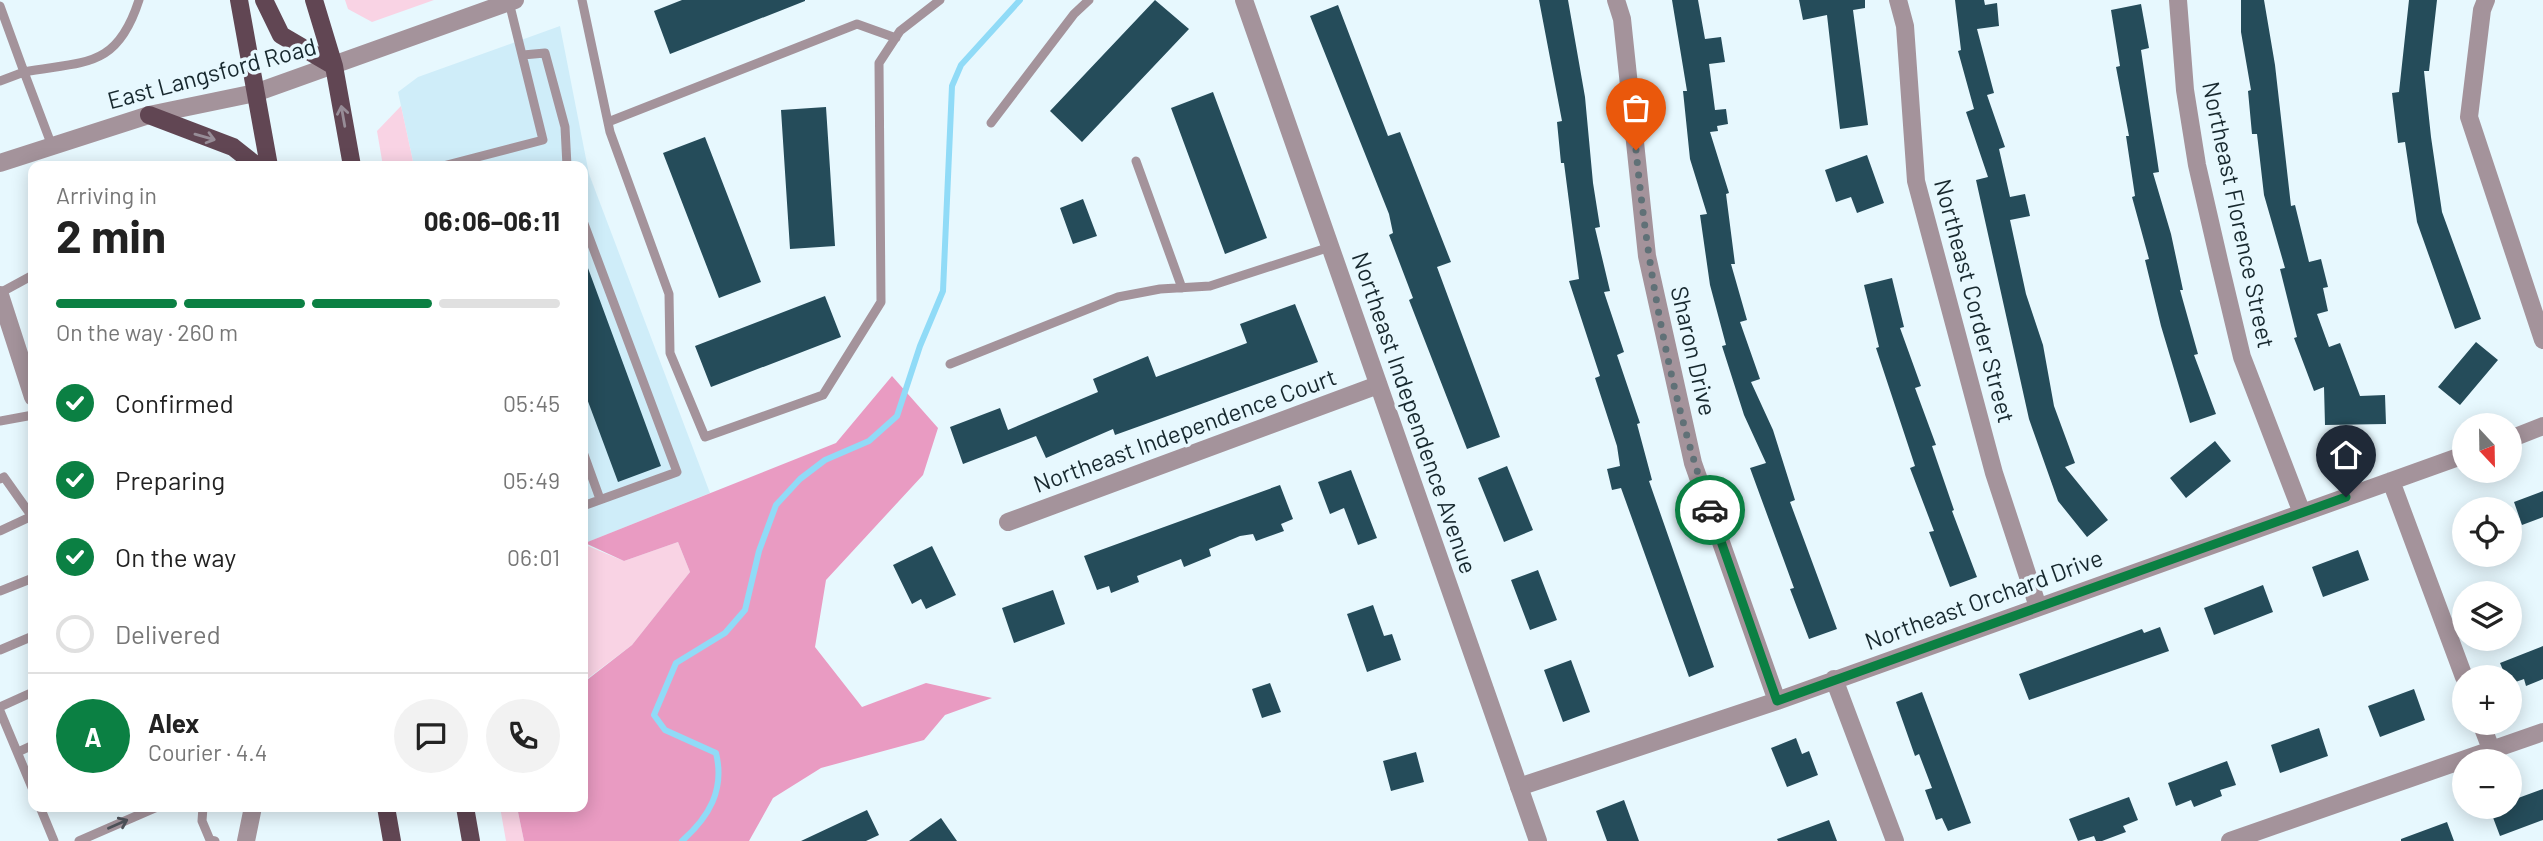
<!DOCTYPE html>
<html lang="en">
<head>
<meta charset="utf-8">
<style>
	body { margin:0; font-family:Barlow,sans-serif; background:#f2f2f2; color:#222; height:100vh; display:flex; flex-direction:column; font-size:26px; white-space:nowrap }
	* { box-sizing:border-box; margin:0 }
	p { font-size:23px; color:#767676 }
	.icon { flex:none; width:38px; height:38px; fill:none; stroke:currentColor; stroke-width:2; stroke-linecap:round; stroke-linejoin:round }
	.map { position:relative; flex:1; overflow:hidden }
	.side { position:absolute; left:28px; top:161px; width:560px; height:651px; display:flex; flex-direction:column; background:#fff; border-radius:14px; box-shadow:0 4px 18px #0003 }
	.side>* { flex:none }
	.needle { width:46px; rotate:158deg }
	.buttons { position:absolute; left:2452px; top:413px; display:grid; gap:14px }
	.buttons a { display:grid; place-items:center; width:70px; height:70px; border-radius:50%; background:#fff; box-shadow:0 4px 18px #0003; font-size:35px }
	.pin { position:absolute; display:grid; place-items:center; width:60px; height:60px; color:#fff; margin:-72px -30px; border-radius:50% 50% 50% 0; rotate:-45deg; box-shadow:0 0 7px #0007 }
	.pin .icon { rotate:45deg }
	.courier { position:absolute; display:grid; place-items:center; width:70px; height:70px; margin:-35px; border:5px solid #0b8043; border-radius:50%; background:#fff; color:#222; box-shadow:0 2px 9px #0007 }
	.head em { font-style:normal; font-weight:700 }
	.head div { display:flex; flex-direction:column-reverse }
	.head { display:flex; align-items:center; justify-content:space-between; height:119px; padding:0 28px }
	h1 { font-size:46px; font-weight:700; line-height:52px }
	.bar { display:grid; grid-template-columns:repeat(4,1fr); gap:10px 7px; align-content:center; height:84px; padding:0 28px }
	.bar i { height:9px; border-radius:5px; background:#e0e0e0 }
	.bar .current { background:#0b8043 }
	.bar p { grid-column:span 4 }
	.line { display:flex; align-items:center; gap:18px; padding:0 28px; border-top:2px solid #e0e0e0 }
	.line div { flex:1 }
	.round { display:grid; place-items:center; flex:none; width:74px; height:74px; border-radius:37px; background:#f2f2f2 }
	ol { padding:0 28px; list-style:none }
	li { display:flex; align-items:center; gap:21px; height:77px }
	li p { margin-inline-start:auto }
	li .icon { padding:7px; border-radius:50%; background:#0b8043; color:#fff; stroke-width:4 }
	li:last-child { color:#767676 }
	li i { width:38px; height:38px; border:4px solid #e0e0e0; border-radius:50% }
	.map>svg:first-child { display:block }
</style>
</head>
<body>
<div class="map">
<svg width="2543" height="841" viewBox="0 0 2543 841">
	<rect width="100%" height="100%" fill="#e7f8fe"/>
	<!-- built -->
	<path fill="#cfedf9" d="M560,26L589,174L710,493L583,544V166H414L398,92L418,77Z"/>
	<!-- green -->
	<path fill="#f9d3e4" d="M345,0H434L372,22L348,9Z
		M401,106L414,166H383L377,131Z
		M678,542L690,572L632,645L583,682V544L624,561Z
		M500,807H517L524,841H506Z"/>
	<!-- forest -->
	<path fill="#e99bc2" d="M892,376L938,428L923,475L826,580L815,647L862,707L926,683L992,698L945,715L924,740L821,768L773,798L749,841H524L517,807H583V683L632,645L690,572L678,542L624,561L585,543L836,443Z"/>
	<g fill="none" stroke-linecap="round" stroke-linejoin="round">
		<!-- stream -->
		<path stroke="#90dbf7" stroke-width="6" d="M682,841C709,817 725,790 716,753L665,730L654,715L676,663L725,633L745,610L759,551L776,505L800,479L825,460L869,441L897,416L920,346L943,291L952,86L961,65L1020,0"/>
	</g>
	<!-- building -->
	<path fill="#254c5a" d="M682,0H805V1L670,54L654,11Z
		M1155,0L1189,29L1082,142L1050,111Z
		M1539,0H1568L1585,97L1593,183L1600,227L1595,228L1610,291L1604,292L1624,352L1617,355L1640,423L1637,424L1652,480L1649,481L1714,667L1689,677L1621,488L1612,490L1607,469L1620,466L1617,446L1595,378L1600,376L1569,281L1579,279L1564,163H1561L1557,122L1562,121Z
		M1672,0H1698L1705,39L1721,37L1725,62L1709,64L1715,110L1726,109L1728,124L1717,126L1718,131L1710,132L1729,193L1726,194L1735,264H1731L1747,320L1740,322L1760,379L1751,382L1773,430L1795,500L1790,502L1837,629L1809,639L1790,589L1794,588L1750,468L1766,463L1744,415L1722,346L1726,345L1710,285L1700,215L1707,214L1690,159L1683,91H1687Z
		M1799,0H1865V8L1853,10L1868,125L1840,129L1827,15L1803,20Z
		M1955,0H1984L1985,5L1997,3L1999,26L1977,29L1994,93L1987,95L2005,147L1999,149L2010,197L2025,194L2030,216L2010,220L2026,294L2043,345L2054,406L2075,463L2065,467L2108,520L2087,537L2058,501L2029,419L1976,180L1988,177L1966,112L1974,109L1958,51L1961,50Z
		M2241,0H2264L2275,65L2291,206L2295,205L2309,262L2321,259L2328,287L2323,288L2328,311L2317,314L2329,347L2340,343L2360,396L2385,395L2386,424L2325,425L2324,387L2314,391L2294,338L2297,337L2280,269L2285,268L2264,195L2257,134H2252L2248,91L2251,90L2241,32Z
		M2409,0H2437L2429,71H2424L2431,137L2442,212L2481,319L2455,329L2417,222L2405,142L2398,143L2392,93L2399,92Z
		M2141,4L2149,48L2141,50L2159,172L2153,173L2171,234L2183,290H2180L2198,354L2194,355L2216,414L2190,423L2161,326L2145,260L2149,259L2132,197L2135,196L2126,136H2129L2116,67L2120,66L2111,10Z
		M1338,5L1388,136L1400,132L1451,262L1437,267L1500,437L1467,449L1409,300L1413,298L1389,235L1393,233L1389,214L1310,16Z
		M1213,92L1267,238L1225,254L1171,108Z
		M826,107L835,246L790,249L781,110Z
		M705,137L761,282L719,298L663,153Z
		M1867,155L1884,203L1857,213L1851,197L1836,202L1825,170Z
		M1083,199L1097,236L1073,244L1060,208Z
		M585,260L661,466L618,482L583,388Z
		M1892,278L1904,327L1900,328L1921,386L1915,388L1936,445L1932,446L1954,510L1952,511L1977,577L1950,587L1929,532L1934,531L1910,468L1915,466L1876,348L1879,347L1864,285Z
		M825,296L841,337L711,387L695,346Z
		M1295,304L1318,362L1115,435L1113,429L1046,458L1036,436L963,464L950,427L1000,408L1008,430L1098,392L1093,379L1148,356L1156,377L1247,343L1240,324Z
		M2476,342L2498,360L2460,405L2438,387Z
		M2215,441L2231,461L2186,498L2170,478Z
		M1507,466L1533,530L1504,542L1478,478Z
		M1351,470L1377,538L1358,545L1344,508L1330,514L1318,482Z
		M1280,485L1293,519L1281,524L1284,531L1256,541L1253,534L1240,536L1209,549L1211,556L1184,567L1181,559L1137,576L1139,582L1111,593L1109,586L1097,590L1084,556Z
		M2543,491V517L2522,525L2514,502Z
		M932,546L956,595L926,609L921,599L912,604L893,565Z
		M2358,550L2369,580L2323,597L2312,567Z
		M1538,570L1557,620L1530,630L1511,580Z
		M2263,585L2273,612L2214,635L2204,608Z
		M1053,590L1065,624L1014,643L1002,608Z
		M1373,605L1384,636L1392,634L1401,660L1367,672L1347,614Z
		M2160,627L2169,651L2029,700L2019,674L2142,629L2144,633Z
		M2543,646V679L2526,686L2524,679L2510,684V677H2506L2500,663Z
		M1571,660L1590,712L1563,722L1544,670Z
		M1270,683L1281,712L1262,718L1252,689Z
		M2414,689L2425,720L2380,737L2368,706Z
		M1922,692L1971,823L1948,831L1942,818L1936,820L1925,790L1932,788L1919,754L1915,756L1896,702Z
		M2319,728L2328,756L2280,773L2271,745Z
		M1796,738L1802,754L1809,751L1818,775L1787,787L1771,748Z
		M1416,752L1424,782L1391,791L1383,761Z
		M2227,761L2236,785L2220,790L2222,796L2194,807L2191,800L2176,806L2168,783Z
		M2543,789V820L2500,836L2489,807H2510V801Z
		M2129,797L2138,820L2123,826L2126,832L2102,841H2096L2094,836L2078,841L2069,819Z
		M1624,800L1639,841H1607L1596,811Z
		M867,810L879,835L866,841H801Z
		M941,818L957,841H909Z
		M1829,820L1837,841H1778L1777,839Z
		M2447,822L2454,841H2401V839Z"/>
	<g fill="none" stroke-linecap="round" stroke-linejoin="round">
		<!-- service -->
		<path stroke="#a4939b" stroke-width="9" d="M582,0L610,132L669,294L670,353L705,437L823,395L881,302L879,63L900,31L940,0
			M0,6L24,72L0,81
			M523,55L545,53L565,127L567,166
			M608,122L857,24L896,38
			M991,123L1074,14L1089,0
			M52,146L24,72C85,61 117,69 139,0
			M1136,161L1182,288
			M443,166L543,140L509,2
			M583,221L677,472L583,506
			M0,293L33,275
			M950,364L1118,297L1160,289L1210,286L1330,247
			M0,421L33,415
			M583,452L600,499
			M0,479L4,477L33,518
			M0,531L32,516
			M0,591L33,578
			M0,650L33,636
			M0,707L33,692
			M0,711L33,790
			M18,752L33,745
			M40,807L54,841
			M203,807L202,821L210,840L215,841
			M79,841L157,807"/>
		<!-- minor -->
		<path stroke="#a4939b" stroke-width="18" d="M1616,0L1622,19L1647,256L1693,463L1777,701
			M1898,0L1905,26L1916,181L1994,473L2038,607
			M2178,0L2185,90L2197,165L2220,265L2242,357L2302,513
			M2486,0L2482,10L2469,117L2543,340
			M0,295L33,397
			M2510,439L2543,426
			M2391,481L2464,677
			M1008,522L1378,385
			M1834,679L1895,841
			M2481,723L2491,749
			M1519,787L1777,701L2464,455
			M246,841L253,807
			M2230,841L2543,732"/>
		<!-- tertiary -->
		<path stroke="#a4939b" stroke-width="18" d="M1244,0L1538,841
			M0,163L149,115L255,93L515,0"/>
		<!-- primary -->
		<path stroke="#614653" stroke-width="18" d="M239,0L269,166
			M264,0L281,35L334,66
			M314,0L334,66L352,166
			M149,115L233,147L257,166
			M386,807L392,841
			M465,807L471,841"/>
	</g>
	<!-- one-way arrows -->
	<defs><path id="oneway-shaft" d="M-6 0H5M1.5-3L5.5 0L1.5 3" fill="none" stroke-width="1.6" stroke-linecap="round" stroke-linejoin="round" transform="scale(1.75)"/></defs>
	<g stroke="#978d97">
		<use href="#oneway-shaft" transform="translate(343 116) rotate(-100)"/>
		<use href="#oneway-shaft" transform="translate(205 137) rotate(16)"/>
	</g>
	<use stroke="#4f535a" href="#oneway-shaft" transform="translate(118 824) rotate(-24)"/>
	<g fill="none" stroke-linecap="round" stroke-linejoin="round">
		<!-- done -->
		<path stroke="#607177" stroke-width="7" stroke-dasharray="0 12.6" d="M1636,150C1648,272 1670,395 1710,510"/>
		<!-- route -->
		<path stroke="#0b8043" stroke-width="9" d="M1710,510L1777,701L2346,497"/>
	</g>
	<g text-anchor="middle" stroke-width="7" stroke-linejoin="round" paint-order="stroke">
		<!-- street labels -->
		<g font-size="24" fill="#17282e" stroke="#e7f8fe">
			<text transform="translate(212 74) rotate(-15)" y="8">East Langsford Road</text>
			<text transform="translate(2238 215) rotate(78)" y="8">Northeast Florence Street</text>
			<text transform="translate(1974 301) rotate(75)" y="8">Northeast Corder Street</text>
			<text transform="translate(1693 351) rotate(77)" y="8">Sharon Drive</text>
			<text transform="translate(1414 413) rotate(71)" y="8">Northeast Independence Avenue</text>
			<text transform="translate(1185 431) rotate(-20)" y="8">Northeast Independence Court</text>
			<text transform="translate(1984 600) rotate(-20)" y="8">Northeast Orchard Drive</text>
		</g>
	</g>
</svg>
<div class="buttons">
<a><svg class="needle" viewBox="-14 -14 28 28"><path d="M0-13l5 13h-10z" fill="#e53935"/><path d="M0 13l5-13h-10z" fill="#767676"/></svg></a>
<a><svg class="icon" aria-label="locate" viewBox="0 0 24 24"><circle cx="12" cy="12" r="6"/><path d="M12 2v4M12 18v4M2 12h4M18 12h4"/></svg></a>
<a><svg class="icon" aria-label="layers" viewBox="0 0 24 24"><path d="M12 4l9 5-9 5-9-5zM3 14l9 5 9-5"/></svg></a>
<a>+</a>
<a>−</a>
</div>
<div class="pin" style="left:1636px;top:150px;background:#ea580c"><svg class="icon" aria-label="bag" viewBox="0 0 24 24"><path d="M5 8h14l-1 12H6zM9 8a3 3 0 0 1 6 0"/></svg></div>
<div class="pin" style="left:2346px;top:497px;background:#1f2937"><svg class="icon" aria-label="home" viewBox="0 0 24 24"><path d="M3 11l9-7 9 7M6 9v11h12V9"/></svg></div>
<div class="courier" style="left:1710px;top:510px"><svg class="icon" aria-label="car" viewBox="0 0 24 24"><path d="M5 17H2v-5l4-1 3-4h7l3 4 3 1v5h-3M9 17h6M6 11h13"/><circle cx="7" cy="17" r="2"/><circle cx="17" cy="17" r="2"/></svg></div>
<section class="side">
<div class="head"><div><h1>2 min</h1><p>Arriving in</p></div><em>06:06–06:11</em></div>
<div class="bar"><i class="current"></i><i class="current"></i><i class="current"></i><i></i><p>On the way · 260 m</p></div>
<ol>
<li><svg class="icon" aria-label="check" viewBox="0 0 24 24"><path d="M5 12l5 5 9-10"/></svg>Confirmed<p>05:45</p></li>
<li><svg class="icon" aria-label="check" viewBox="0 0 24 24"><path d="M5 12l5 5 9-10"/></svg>Preparing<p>05:49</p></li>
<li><svg class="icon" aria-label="check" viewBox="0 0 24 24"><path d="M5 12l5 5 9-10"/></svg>On the way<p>06:01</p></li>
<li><i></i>Delivered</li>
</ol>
<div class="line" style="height:126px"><b class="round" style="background:#0b8043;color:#fff">A</b><div><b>Alex</b><p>Courier · 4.4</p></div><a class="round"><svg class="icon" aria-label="chat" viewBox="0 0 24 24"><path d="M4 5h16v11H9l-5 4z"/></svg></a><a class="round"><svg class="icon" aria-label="phone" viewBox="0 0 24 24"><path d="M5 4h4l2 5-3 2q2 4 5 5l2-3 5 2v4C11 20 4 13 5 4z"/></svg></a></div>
</section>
</div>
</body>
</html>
